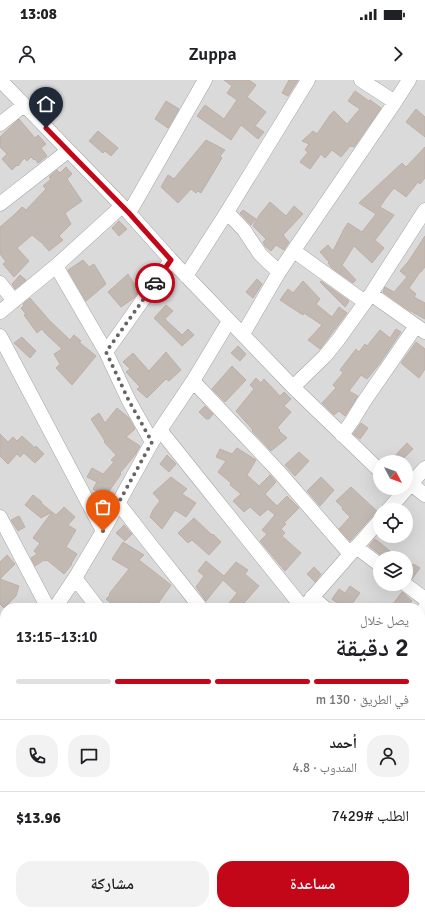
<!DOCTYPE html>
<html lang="ar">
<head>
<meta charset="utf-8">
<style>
	body { margin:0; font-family:Signika,"Noto Naskh Arabic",sans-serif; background:#f2f2f2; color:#202124; direction:rtl; height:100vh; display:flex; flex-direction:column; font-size:15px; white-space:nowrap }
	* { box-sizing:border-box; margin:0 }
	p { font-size:13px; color:#757577 }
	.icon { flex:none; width:22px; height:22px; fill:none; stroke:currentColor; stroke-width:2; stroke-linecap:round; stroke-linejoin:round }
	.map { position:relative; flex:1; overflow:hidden; direction:ltr }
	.sheet { position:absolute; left:0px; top:523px; width:425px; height:312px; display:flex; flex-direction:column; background:#fff; border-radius:16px 16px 0 0; box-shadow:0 4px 16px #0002; direction:rtl }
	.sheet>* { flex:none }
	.needle { width:26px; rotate:131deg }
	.fabs { position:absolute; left:373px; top:375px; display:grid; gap:8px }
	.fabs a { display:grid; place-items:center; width:40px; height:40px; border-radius:50%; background:#fff; box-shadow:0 4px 16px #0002; font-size:20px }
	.pin { position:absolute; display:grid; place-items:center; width:34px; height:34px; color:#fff; margin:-41px -17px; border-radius:50% 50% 50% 0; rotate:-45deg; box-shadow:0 0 4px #0007 }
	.pin .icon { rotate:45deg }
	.courier { position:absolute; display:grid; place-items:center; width:40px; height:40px; margin:-20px; border:3px solid #c30718; border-radius:50%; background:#fff; color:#222; box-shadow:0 1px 5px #0007 }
	.headline em { font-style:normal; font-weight:600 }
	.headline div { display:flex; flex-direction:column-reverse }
	.headline { display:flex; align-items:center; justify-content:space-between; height:68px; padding:0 16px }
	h1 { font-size:26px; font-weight:600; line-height:30px }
	.bar { display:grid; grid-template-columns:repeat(4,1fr); gap:6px 4px; align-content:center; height:48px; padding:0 16px }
	.bar i { height:5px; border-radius:3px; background:#e0e0e0 }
	.bar .active { background:#c30718 }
	.bar p { grid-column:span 4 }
	.line { display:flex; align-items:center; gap:10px; padding:0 16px; border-top:1px solid #e0e0e0 }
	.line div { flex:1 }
	.round { display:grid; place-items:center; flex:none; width:42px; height:42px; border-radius:16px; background:#f2f2f2 }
	.button { display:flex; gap:8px; margin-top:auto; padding:8px 16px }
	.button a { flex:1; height:46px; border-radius:16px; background:#c30718; color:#fff; font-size:16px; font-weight:600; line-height:46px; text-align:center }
	.button a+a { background:#f2f2f2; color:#202124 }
	.status { display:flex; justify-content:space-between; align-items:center; height:28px; padding:0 20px; background:#fff; direction:ltr }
	.status svg { height:11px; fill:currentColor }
	header { display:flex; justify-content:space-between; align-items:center; height:52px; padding:0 16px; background:#fff; font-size:18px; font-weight:600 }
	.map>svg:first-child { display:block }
</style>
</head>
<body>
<div class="status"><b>13:08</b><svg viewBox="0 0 49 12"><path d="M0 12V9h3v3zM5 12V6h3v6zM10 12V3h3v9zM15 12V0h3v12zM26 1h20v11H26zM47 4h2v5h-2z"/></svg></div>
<header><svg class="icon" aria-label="forward" viewBox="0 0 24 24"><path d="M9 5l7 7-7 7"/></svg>Zuppa<svg class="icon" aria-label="person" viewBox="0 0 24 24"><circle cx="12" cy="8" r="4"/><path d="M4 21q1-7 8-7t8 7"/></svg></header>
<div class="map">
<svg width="425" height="835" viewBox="0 0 425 835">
	<rect width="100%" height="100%" fill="#eeeae3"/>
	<!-- residential -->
	<path fill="#dbdada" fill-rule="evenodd" d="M0,0H425V835H0ZM380,382H406V408H380ZM380,430H406V456H380ZM380,478H406V504H380ZM5,528H420V830H5Z"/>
	<!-- building -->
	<path fill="#c2b9b3" stroke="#bfafa6" d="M224,0H249L256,5L247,17L266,32L255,46L264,52L258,59L241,45L231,60L197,36L205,25L224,39L237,20L227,13L232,6Z
		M289,0H298L288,16L282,13Z
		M355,11L369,21L370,20L381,28L354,67L350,66L341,77L332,70L325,78L321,74L310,89L300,82L308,72L305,70L309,64L302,61L313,51L317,54L330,35L334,31L347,44L360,29L348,21Z
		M166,21L179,29L168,48L155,39Z
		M416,29L425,37V57L406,42Z
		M19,39L35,58L38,55L46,64L41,68L47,76L38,83L35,79L34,80L31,77L27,81L24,78L18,86L17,85L12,90L2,79L7,74L0,67V57Z
		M98,51L118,68L111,76L105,71L103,73L89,61Z
		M206,60L225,70L220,76L222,78L201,113L198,111L196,113L191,109L178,123L161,107L168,95L174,99Z
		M425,67V98L420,104L418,102L406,117L394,108L386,118L380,127L394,135L389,142L375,160L384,168L372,183L354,166L342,185L356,200L353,203L332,188L328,183L329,182L320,172L328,165L333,171L344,149L348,143L362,152L376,134L359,123L402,83L406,87Z
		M66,87L72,94L67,99L82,121L65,133L71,144L59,156L63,160L49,171L42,163L32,155L17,168L29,181L14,197L3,184L6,182L0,174V147L14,135L22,127L26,130L46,109L43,106L51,99L49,97L57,90L60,93Z
		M270,122L286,136L294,126L303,134L283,155L289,162L284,170L276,165L271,171L265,166L263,162L266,159L253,146L260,134Z
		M243,130L256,139L251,145L240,133Z
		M119,141L127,149L119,156L112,148Z
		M425,156V187L421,192H420L409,208L416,214L414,217L425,223V239L407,229L383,212L385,207L394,212L407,197L400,191L408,182Z
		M83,180L89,187L94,184L106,204L86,221L68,190Z
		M128,194L139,211L134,218L121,227L108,212Z
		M20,195L26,200L15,209L12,204Z
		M257,199L262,204L253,218L246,212Z
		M303,201L320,219L316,224L332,237L339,227L347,233L320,269L308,260L322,245L304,233L303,235L280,220L288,209L293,213Z
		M321,201L349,221L345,227L320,202Z
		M30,218L49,240L70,260L74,255L81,261L79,262L96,276L72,305L56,288L60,284L54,274L62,269L45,253L42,249L37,253L24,235L26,234L21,228L24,226L23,224Z
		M166,225L173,231L165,239L182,255L188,249L194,255L182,266L154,238Z
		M396,249L401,252L380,283L367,299L361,295L349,311L358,316L345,336L339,331L334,335L322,323L336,308L333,305L343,293L340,290L356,269L359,272L365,264L367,266L380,250L390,258Z
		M22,257L36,271L30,278L14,263Z
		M416,262L425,269V289L419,298L401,283Z
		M238,266L246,274L240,281L231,273Z
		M166,272L181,290L169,301L166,299L147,318L137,309L140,307L126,292L130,289L123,282L133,273L149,291Z
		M232,286L246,300L225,322L212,309Z
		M256,298L261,303L264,299L280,316L284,312L291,319L284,326L291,332L277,348L280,350L279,351L287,358L271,371L252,351L253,350L236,331L254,309L250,305Z
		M205,326L213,334L209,339H206L199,332Z
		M117,328L129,338L135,349L126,357L140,366L135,375L120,393L121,394L105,417L93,409L97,402L87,397L92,388L103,394L114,382L111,380L116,375L104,362L105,361L91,339L99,333L105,343Z
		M361,343L368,348L360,359L353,354Z
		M0,354L8,362L13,357L17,361L22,356L35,368L36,366L44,374L35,383L24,373L20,377L17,374L8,384L0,376Z
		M407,363L413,369L400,382H389Z
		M237,368L256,380L247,395L259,406L270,395L276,402L265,414L277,426L287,416L299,428L284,443L286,444L281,449L285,453L282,456L301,473L285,491L260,461L267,454L262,450L275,435L268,429L260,436L250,427L244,432L233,421L241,414L230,405L231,403L218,392L226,381L216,377L220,369L232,374Z
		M299,372L309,381L295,396L285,385Z
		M167,375L176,384L169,392L160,384Z
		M171,397L187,409L182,414L196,423L186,437L175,430L162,449L150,437L153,430L160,421L153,413Z
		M321,397L334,410L320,426L307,411Z
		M351,407L378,432L374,434L350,461L339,449L350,437L342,429L343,428L336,421Z
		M33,415L42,422L41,423L52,432L41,438L25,425Z
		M64,427L75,437L68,445L76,450L66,467L77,474L71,484H72L64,494L47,480L46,481L44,480L35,486L31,478L37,474L34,471L40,463L33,458L52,432L56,435Z
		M19,436L25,447L18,451L11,440Z
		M194,438L212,455L213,454L221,462L209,475L192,460L188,463L178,453Z
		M124,445L132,454L125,461L116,453Z
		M375,459L390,471L385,478L369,466Z
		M123,462L144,475L139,480L171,505L155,528H147L140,522L136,528H131L125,524L121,528H116L106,519L110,515L109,514L129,489L112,479Z
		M7,475L15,484L0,499V482Z
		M206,481L224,496L236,482L248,490L245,494L259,506L244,523L250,528H225L237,513L223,500L206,521L196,507L204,496L198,491Z
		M413,484L420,488L412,499L406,496V493Z
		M314,487L321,494L315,502L307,494Z
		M0,499L19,506L16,516L4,528L0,524Z
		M350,506L360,513L349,528H343L332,519L339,509L345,513Z
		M402,512L412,521L405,528H398L393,524Z"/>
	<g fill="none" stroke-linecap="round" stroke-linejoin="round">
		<!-- minor casing -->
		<g stroke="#a4a4a4" stroke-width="15">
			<path id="minor" d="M0,0L129,133L171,180L293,307L380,391
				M361,0L395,22
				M0,44L24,25
				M0,124L68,71
				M227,132L244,150L260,174L266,180L279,192
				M129,133L205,0
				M294,171L365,222
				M56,186L106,272L129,321L152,362
				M186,196L227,132L308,0
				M0,203L14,221
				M371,214L425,252
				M0,232L56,186L122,126
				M243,254L279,192L395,22L409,0
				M0,256L103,451
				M106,272L171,180
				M193,301L279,392L350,474
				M293,307L325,276L338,260L371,214L425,130
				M160,350L204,405L303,528
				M342,355L352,341L363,323L416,246
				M411,404L425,415
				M119,424L150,464L201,528
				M388,430L425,388
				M0,437L48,528
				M356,467L380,485
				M75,498L98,528
				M405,504L425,519
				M312,517L325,528
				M55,528L75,498L103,451L152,362L193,301L229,241
				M303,528L380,440
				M420,534L425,528
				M420,605L425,609
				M0,610L5,603
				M0,647L5,655
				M420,693L425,697
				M420,767L425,763
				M0,785L5,792
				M125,830L132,835
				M231,830L238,835
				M341,830L347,835
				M33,835L38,830
				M155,835L159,830"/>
		</g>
		<!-- minor -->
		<use href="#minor" stroke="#fff" stroke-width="14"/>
	</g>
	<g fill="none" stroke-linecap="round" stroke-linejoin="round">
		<!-- done -->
		<path stroke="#666562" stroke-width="4" stroke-dasharray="0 7.2" d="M103,451L152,362L129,321L106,272L155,203"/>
		<!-- route -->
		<path stroke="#c30718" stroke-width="5" d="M46,48L129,133L171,180L155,203"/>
	</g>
</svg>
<div class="fabs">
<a><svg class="needle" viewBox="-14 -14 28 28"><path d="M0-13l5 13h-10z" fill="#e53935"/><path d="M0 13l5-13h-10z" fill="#757577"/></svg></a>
<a><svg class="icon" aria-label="locate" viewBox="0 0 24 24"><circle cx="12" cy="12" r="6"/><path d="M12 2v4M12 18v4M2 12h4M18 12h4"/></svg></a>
<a><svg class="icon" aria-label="layers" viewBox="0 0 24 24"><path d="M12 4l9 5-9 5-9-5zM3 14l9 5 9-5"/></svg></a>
</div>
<div class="pin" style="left:103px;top:451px;background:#ea580c"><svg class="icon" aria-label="bag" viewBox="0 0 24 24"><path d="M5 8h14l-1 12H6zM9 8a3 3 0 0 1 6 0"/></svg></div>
<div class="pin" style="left:46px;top:48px;background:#1f2937"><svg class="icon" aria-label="home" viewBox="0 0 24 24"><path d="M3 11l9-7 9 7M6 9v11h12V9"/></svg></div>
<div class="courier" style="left:155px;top:203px"><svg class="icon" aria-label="car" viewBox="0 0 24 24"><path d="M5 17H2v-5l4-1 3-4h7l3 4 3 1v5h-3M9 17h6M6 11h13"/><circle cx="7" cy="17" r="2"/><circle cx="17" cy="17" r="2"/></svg></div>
<section class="sheet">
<div class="headline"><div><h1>2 دقيقة</h1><p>يصل خلال</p></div><em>13:10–13:15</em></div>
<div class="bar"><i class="active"></i><i class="active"></i><i class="active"></i><i></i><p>في الطريق · 130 m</p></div>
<div class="line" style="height:72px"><a class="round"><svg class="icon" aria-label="person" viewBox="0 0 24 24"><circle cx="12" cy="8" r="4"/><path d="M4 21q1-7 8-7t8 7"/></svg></a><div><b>أحمد</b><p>المندوب · 4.8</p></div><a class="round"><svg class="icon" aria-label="chat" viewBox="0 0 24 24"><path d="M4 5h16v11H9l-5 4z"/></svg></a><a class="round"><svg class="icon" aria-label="phone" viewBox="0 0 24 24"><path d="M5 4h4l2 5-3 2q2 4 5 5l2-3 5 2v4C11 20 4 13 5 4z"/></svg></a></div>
<div class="line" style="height:52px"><div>الطلب #7429</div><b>$13.96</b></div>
<div class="button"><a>مساعدة</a><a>مشاركة</a></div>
</section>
</div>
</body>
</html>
